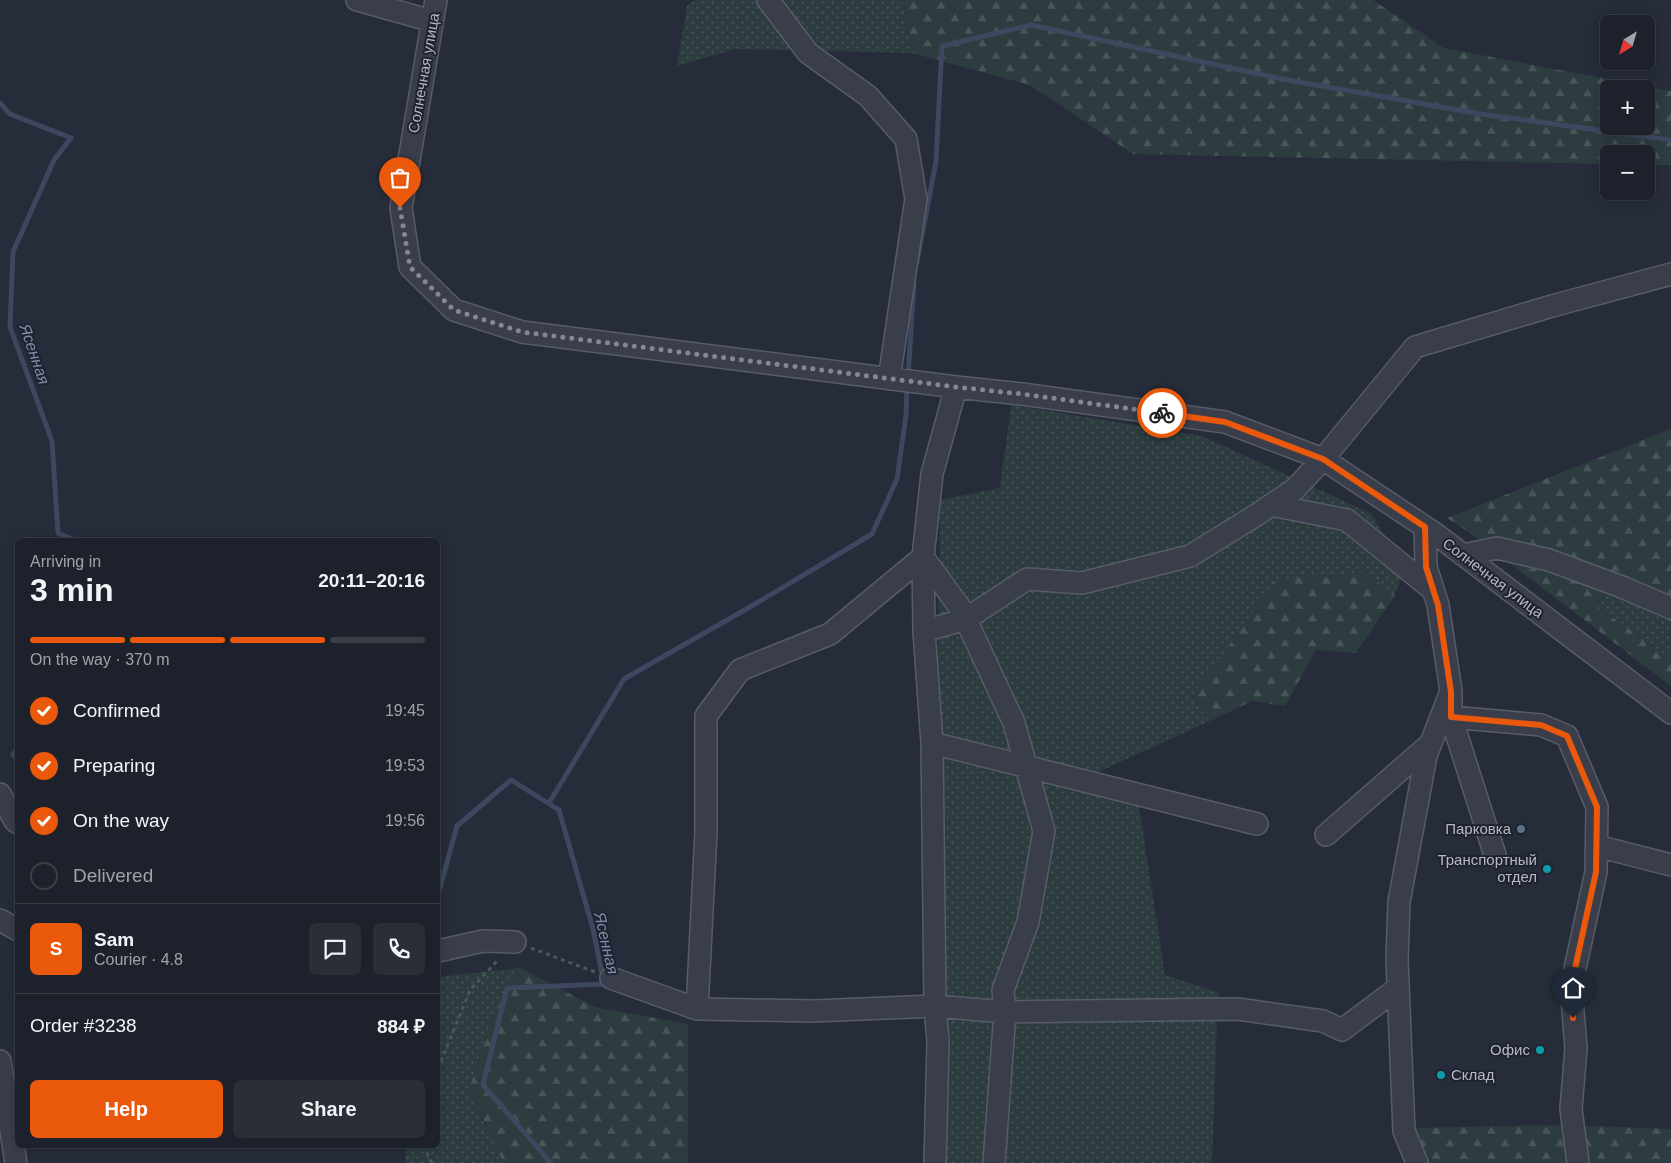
<!DOCTYPE html>
<html lang="en">
<head>
<meta charset="utf-8">
<style>
	body { margin:0; font-family:Arial,sans-serif; background:#292e37; color:#f1f3f6; height:100vh; display:flex; flex-direction:column; font-size:19px; white-space:nowrap }
	* { box-sizing:border-box; margin:0 }
	p { font-size:16px; color:#a0a3a9 }
	.icon { flex:none; width:28px; height:28px; fill:none; stroke:currentColor; stroke-width:2; stroke-linecap:round; stroke-linejoin:round }
	.map { position:relative; flex:1; overflow:hidden }
	.side { position:absolute; left:15px; top:538px; width:425px; height:610px; display:flex; flex-direction:column; background:#1c212b; border-radius:8px; box-shadow:0 2px 12px #0003,0 0 0 1px #3a3e47 }
	.side>* { flex:none }
	.needle { width:32px; rotate:217deg }
	.fabs { position:absolute; left:1600px; top:15px; display:grid; gap:10px }
	.fabs a { display:grid; place-items:center; width:55px; height:55px; border-radius:8px; background:#1c212b; box-shadow:0 2px 12px #0003,0 0 0 1px #3a3e47; font-size:25px }
	.pin { position:absolute; display:grid; place-items:center; width:42px; height:42px; color:#fff; margin:-51px -21px; border-radius:50% 50% 50% 0; rotate:-45deg; box-shadow:0 0 5px #0007 }
	.pin .icon { rotate:45deg }
	.courier { position:absolute; display:grid; place-items:center; width:50px; height:50px; margin:-25px; border:4px solid #ea580c; border-radius:50%; background:#fff; color:#222; box-shadow:0 1px 6px #0007 }
	.summary em { font-style:normal; font-weight:700 }
	.summary div { display:flex; flex-direction:column-reverse }
	.summary { display:flex; align-items:center; justify-content:space-between; height:85px; padding:0 15px }
	h1 { font-size:32px; font-weight:700; line-height:38px }
	.bar { display:grid; grid-template-columns:repeat(4,1fr); gap:8px 5px; align-content:center; height:60px; padding:0 15px }
	.bar i { height:6px; border-radius:4px; background:#3a3e47 }
	.bar .active { background:#ea580c }
	.bar p { grid-column:span 4 }
	.line { display:flex; align-items:center; gap:12px; padding:0 15px; border-top:1px solid #3a3e47 }
	.line div { flex:1 }
	.round { display:grid; place-items:center; flex:none; width:52px; height:52px; border-radius:8px; background:#292e37 }
	ol { padding:0 15px; list-style:none }
	li { display:flex; align-items:center; gap:15px; height:55px }
	li p { margin-inline-start:auto }
	li .icon { padding:5px; border-radius:50%; background:#ea580c; color:#fff; stroke-width:4 }
	li:last-child { color:#a0a3a9 }
	li i { width:28px; height:28px; border:2px solid #3a3e47; border-radius:50% }
	.button { display:flex; gap:10px; margin-top:auto; padding:10px 15px }
	.button a { flex:1; height:58px; border-radius:8px; background:#ea580c; color:#fff; font-size:20px; font-weight:700; line-height:58px; text-align:center }
	.button a+a { background:#292e37; color:#f1f3f6 }
	.map>svg:first-child { display:block }
</style>
</head>
<body>
<div class="map">
<svg width="1671" height="1163" viewBox="0 0 1671 1163">
	<defs>
		<pattern id="grass-dots" width="8" height="8" patternUnits="userSpaceOnUse" patternTransform="scale(1.25)"><rect width="8" height="8" fill="#2c3c3f"/><path d="M2 2h.1M6 6h.1" fill="none" stroke="#485659" stroke-width="1.8" stroke-linecap="round"/></pattern>
		<pattern id="forest-firs" width="22" height="20" patternUnits="userSpaceOnUse" patternTransform="scale(1.25)"><rect width="22" height="20" fill="#2c3c3f"/><path d="M5 1l3.5 6h-7zM16 11l3.5 6h-7z" fill="#485659"/></pattern>
	</defs>
	<rect width="100%" height="100%" fill="#262c39"/>
	<!-- grass -->
	<path fill="url(#grass-dots)" d="M696,0H902L912,53L735,49L677,66L687,5Z
		M1011,405L1202,436L1372,514L1403,569L1395,596L1366,572L1192,697L1210,721L1096,773L1139,807L1165,975L1218,992L1212,1163H937V725L940,500L1000,488Z
		M1606,590L1671,622V659L1596,606Z
		M520,968L495,1011L469,1089L503,1163H405L406,1145H438V977Z"/>
	<!-- forest -->
	<path fill="url(#forest-firs)" fill-rule="evenodd" d="M902,0H1373L1444,48L1671,91V165H1646V154H1609V164L1133,154L1030,85L912,53ZM1609,89H1646V126H1609Z
		M1671,429V622L1606,590L1596,606L1671,659V686L1470,533L1447,518Z
		M1366,572L1395,596L1356,653L1316,650L1285,706L1252,701L1210,721L1192,697L1276,580Z
		M520,968L595,1007L688,1024V1163H503L469,1089L495,1011Z
		M1566,1125L1671,1129V1163H1425L1409,1128Z"/>
	<g fill="none" stroke-linecap="round" stroke-linejoin="round">
		<!-- stream -->
		<path stroke="#3d4860" stroke-width="5" d="M0,103L10,114L71,138L54,160L13,252L10,327L52,441L58,533L74,540
			M917,262L936,161L942,46L1031,25L1282,79L1481,114L1671,140
			M908,377L914,283
			M18,749L13,754L18,762
			M549,803L624,679L750,607L872,534L897,479L906,415L907,386
			M438,895L457,826L511,780L559,810L593,929L604,984L507,988L483,1085L551,1163"/>
		<!-- minor casing -->
		<g stroke="#575c68" stroke-width="24">
			<path id="minor" d="M357,0L432,21
				M436,0L401,208L410,267L454,310L522,332L956,387L1022,394L1225,422L1323,459L1437,535L1671,713
				M768,0L808,53L868,96L906,139L916,199L889,379
				M956,387L932,474L923,557L961,609L1014,723L1044,831L1028,922L1003,990L1005,1012L994,1163
				M1271,505L1347,520L1433,590
				M1425,527L1426,567L1438,605L1451,691V717L1495,855
				M1463,555L1497,548L1549,560L1622,587L1671,608
				M924,631L966,619L1027,579L1082,583L1190,556L1258,514L1295,489L1323,459L1415,347L1552,306L1671,274
				M1451,717L1541,725L1567,736L1597,807L1596,872L1571,987L1576,1048L1571,1109L1578,1163
				M932,743L1257,824
				M0,794L15,821L18,823
				M1326,835L1430,744
				M1597,846L1671,865
				M0,920L18,930
				M438,951L483,941L515,942
				M611,978L697,1009L813,1011L935,1006L1005,1012L1238,1009L1323,1021L1342,1030L1398,988
				M697,1009L706,832V716L740,670L830,634L923,557L924,631L932,743L935,1006L938,1041L935,1163
				M0,1061L16,1163
				M1417,1163L1404,1131L1397,959L1399,902L1426,756L1451,691"/>
		</g>
		<!-- path -->
		<path stroke="#4a575c" stroke-width="3" stroke-dasharray="4 4" stroke-linecap="butt" d="M531,948L595,972
			M438,1069L470,990L498,960
			M423,1145L432,1163"/>
		<!-- minor -->
		<use href="#minor" stroke="#393e4a" stroke-width="21"/>
	</g>
	<g fill="none" stroke-linecap="round" stroke-linejoin="round">
		<!-- done -->
		<path stroke="#838894" stroke-width="5" stroke-dasharray="0 9" d="M400,208L410,267L454,310L522,332L956,387L1022,394L1162,413"/>
		<!-- route -->
		<path stroke="#ea580c" stroke-width="6" d="M1162,413L1225,422L1323,459L1425,527L1426,567L1438,605L1451,692V717L1541,725L1567,736L1597,807L1596,872L1571,987L1573,1018"/>
	</g>
	<!-- markers -->
	<circle fill="#5c6f8a" stroke="#1f232f" stroke-width="2" cx="1521" cy="829" r="5"/>
	<g fill="#0f9aa8" stroke="#1f232f" stroke-width="2">
		<circle cx="1547" cy="869" r="5"/>
		<circle cx="1540" cy="1050" r="5"/>
		<circle cx="1441" cy="1075" r="5"/>
	</g>
	<g text-anchor="middle" stroke-width="4" stroke-linejoin="round" paint-order="stroke">
		<!-- street labels -->
		<g font-size="15" fill="#b5b9c5" stroke="#1f232f">
			<text transform="translate(424 73) rotate(-80)" y="5">Солнечная улица</text>
			<text transform="translate(1493 578) rotate(37)" y="5">Солнечная улица</text>
		</g>
		<!-- poi labels -->
		<g font-size="15" fill="#b5b9c5" stroke="#1f232f" text-anchor="end">
			<text x="1511" y="834">Парковка</text>
			<text x="1537" y="865">Транспортный<tspan x="1537" dy="17">отдел</tspan></text>
			<text x="1530" y="1055">Офис</text>
			<text x="1451" y="1080" text-anchor="start">Склад</text>
		</g>
		<!-- water labels -->
		<g font-size="16" font-style="italic" fill="#808daa" stroke="#1f232f">
			<text transform="translate(35 354) rotate(71)" y="6">Ясенная</text>
			<text transform="translate(607 943) rotate(77)" y="6">Ясенная</text>
		</g>
	</g>
</svg>
<div class="fabs">
<a><svg class="needle" viewBox="-14 -14 28 28"><path d="M0-13l5 13h-10z" fill="#e53935"/><path d="M0 13l5-13h-10z" fill="#a0a3a9"/></svg></a>
<a>+</a>
<a>−</a>
</div>
<div class="pin" style="left:400px;top:208px;background:#ea580c"><svg class="icon" aria-label="bag" viewBox="0 0 24 24"><path d="M5 8h14l-1 12H6zM9 8a3 3 0 0 1 6 0"/></svg></div>
<div class="pin" style="left:1573px;top:1018px;background:#1f2937"><svg class="icon" aria-label="home" viewBox="0 0 24 24"><path d="M3 11l9-7 9 7M6 9v11h12V9"/></svg></div>
<div class="courier" style="left:1162px;top:413px"><svg class="icon" aria-label="bike" viewBox="0 0 24 24"><circle cx="6" cy="16" r="4"/><circle cx="18" cy="16" r="4"/><path d="M6 16l4-8h5l3 8M10 8l3 8H6M13 5h3"/></svg></div>
<section class="side">
<div class="summary"><div><h1>3 min</h1><p>Arriving in</p></div><em>20:11–20:16</em></div>
<div class="bar"><i class="active"></i><i class="active"></i><i class="active"></i><i></i><p>On the way · 370 m</p></div>
<ol>
<li><svg class="icon" aria-label="check" viewBox="0 0 24 24"><path d="M5 12l5 5 9-10"/></svg>Confirmed<p>19:45</p></li>
<li><svg class="icon" aria-label="check" viewBox="0 0 24 24"><path d="M5 12l5 5 9-10"/></svg>Preparing<p>19:53</p></li>
<li><svg class="icon" aria-label="check" viewBox="0 0 24 24"><path d="M5 12l5 5 9-10"/></svg>On the way<p>19:56</p></li>
<li><i></i>Delivered</li>
</ol>
<div class="line" style="height:90px"><b class="round" style="background:#ea580c;color:#fff">S</b><div><b>Sam</b><p>Courier · 4.8</p></div><a class="round"><svg class="icon" aria-label="chat" viewBox="0 0 24 24"><path d="M4 5h16v11H9l-5 4z"/></svg></a><a class="round"><svg class="icon" aria-label="phone" viewBox="0 0 24 24"><path d="M5 4h4l2 5-3 2q2 4 5 5l2-3 5 2v4C11 20 4 13 5 4z"/></svg></a></div>
<div class="line" style="height:65px"><div>Order #3238</div><b>884 ₽</b></div>
<div class="button"><a>Help</a><a>Share</a></div>
</section>
</div>
</body>
</html>
